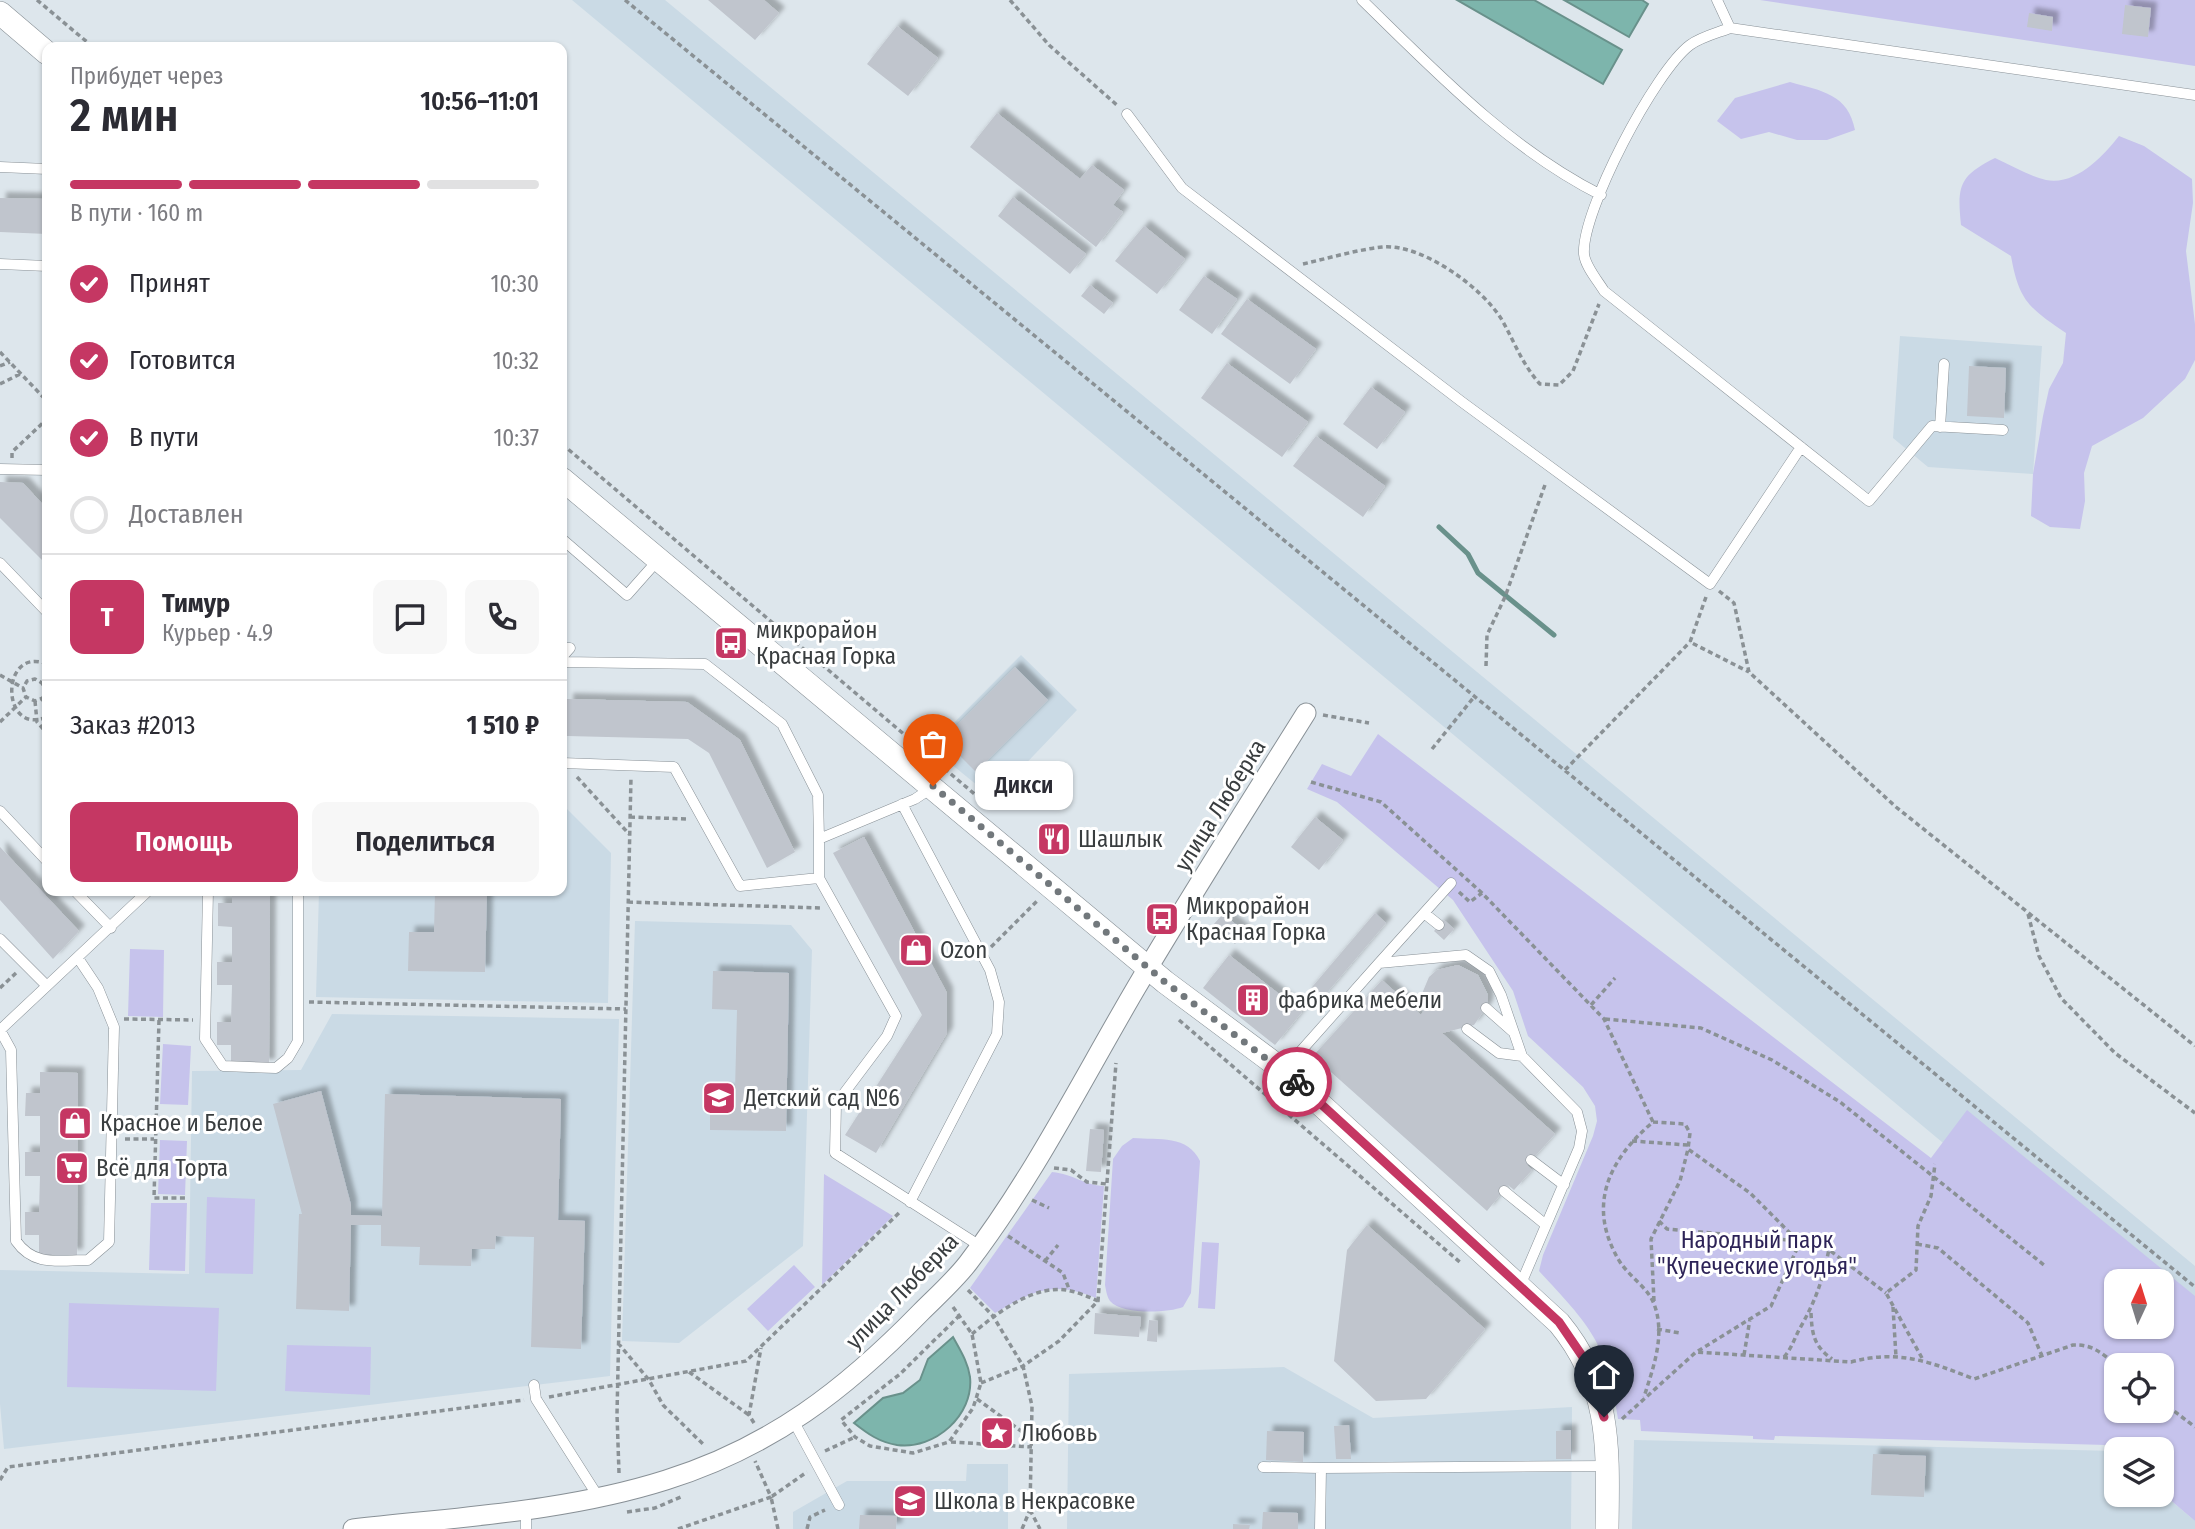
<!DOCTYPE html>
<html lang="ru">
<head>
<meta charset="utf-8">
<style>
	body { margin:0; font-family:"Fira Sans Condensed",sans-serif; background:#f7f7f7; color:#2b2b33; height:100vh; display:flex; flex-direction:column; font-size:26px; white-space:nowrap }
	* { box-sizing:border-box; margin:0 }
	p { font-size:23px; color:#7c7c81 }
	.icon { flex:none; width:38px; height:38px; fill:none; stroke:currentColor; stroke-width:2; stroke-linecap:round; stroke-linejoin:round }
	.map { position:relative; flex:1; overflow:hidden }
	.sheet { position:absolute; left:42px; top:42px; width:525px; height:854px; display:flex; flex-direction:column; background:#fff; border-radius:14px; box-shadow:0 2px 5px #0004 }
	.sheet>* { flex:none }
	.needle { width:46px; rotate:4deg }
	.tools { position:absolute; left:2104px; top:1269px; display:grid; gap:14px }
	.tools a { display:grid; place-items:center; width:70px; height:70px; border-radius:14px; background:#fff; box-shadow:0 2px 5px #0004; font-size:35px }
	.pin { position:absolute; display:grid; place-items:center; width:60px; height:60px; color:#fff; margin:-72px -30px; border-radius:50% 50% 50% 0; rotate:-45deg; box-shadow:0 0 7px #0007 }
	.pin .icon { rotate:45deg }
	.courier { position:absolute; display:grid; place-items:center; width:70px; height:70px; margin:-35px; border:5px solid #c53763; border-radius:50%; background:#fff; color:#222; box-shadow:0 2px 9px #0007 }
	.bubble { position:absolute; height:49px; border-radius:14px; background:#fff; box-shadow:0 2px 5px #0004; font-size:23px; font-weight:600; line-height:49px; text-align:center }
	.head em { font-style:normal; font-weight:600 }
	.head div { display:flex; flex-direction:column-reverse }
	.head { display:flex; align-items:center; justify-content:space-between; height:119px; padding:0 28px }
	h1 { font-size:46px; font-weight:600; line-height:52px }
	.bar { display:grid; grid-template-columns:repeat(4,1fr); gap:10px 7px; align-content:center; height:84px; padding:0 28px }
	.bar i { height:9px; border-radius:5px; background:#e1e1e2 }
	.bar .current { background:#c53763 }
	.bar p { grid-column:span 4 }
	.line { display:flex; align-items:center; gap:18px; padding:0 28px; border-top:2px solid #e1e1e2 }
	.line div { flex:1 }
	.round { display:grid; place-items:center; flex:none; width:74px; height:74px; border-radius:14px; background:#f7f7f7 }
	ol { padding:0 28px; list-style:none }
	li { display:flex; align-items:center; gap:21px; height:77px }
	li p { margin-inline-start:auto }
	li .icon { padding:7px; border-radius:50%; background:#c53763; color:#fff; stroke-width:4 }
	li:last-child { color:#7c7c81 }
	li i { width:38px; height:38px; border:4px solid #e1e1e2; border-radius:50% }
	.primary-button { display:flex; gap:14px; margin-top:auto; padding:14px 28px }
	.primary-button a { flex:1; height:80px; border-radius:14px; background:#c53763; color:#fff; font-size:28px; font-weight:600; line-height:80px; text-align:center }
	.primary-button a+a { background:#f7f7f7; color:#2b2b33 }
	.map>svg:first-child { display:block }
</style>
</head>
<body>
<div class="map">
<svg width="2195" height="1529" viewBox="0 0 2195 1529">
	<defs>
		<filter id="shadow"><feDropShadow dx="6" dy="-6" stdDeviation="2" flood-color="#0004"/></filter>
	</defs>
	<rect width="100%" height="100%" fill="#dde6ec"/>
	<!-- built -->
	<path fill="#cadae5" d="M572,0H665L2195,1266V1353L2161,1281H2116V1287Z
		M1900,336L2042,346L2033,474L1928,467L1893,438Z
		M1021,655L1077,710L993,798L930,747Z
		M562,804L611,853L608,1003L316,997L319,891H562Z
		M635,921L791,925L812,950L803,1246L679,1343L622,1341Z
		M332,1014L619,1019L610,1376L4,1449L0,1404V1270L189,1274L192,1071L301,1070Z
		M1284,1367L1373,1418L1572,1407L1571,1529H1067L1069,1374Z
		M1634,1440L2115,1451L2116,1494H2161V1492L2195,1521V1529H1632Z
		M967,1464H1008V1529H793V1512L847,1481H966Z"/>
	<!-- green -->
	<path fill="#c6c3ec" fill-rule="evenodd" d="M1760,0H2195V66Z
		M1790,82C1822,91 1848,94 1855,130L1827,140H1797L1769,132L1741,139L1717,121L1735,98Z
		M2119,136L2144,146L2192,179L2193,203L2186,251L2195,324V360L2185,379L2143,418L2092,446L2084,473L2085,501L2080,529L2050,527L2031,516L2033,474L2043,416L2049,389L2063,363L2066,333C2029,308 2019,301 2011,256L1961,225C1957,186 1959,176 1995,158C2011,165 2029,176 2046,180C2076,186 2103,156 2119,136Z
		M1378,734L1931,1158L1967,1110L2195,1296V1521L2161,1492V1449H2116V1452L2107,1445L1775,1436L1774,1440L1753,1439V1436L1641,1431L1640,1420L1618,1419C1608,1343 1589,1325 1539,1271L1543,1255L1593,1136L1597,1121L1595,1106L1583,1087L1528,1036L1513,991L1453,900L1337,802L1307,789L1322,764L1351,776ZM2116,1281H2161V1326H2116ZM2116,1365H2161V1410H2116Z
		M130,949L164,950L163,1017L128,1016Z
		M163,1044L191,1046L188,1105L160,1104Z
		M1133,1138C1159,1140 1188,1135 1200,1161L1191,1293L1183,1307C1168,1313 1122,1315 1110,1301C1107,1297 1106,1290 1105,1285L1113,1159L1122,1146Z
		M160,1140L187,1141L185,1195L158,1194Z
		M1052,1172C1074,1174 1083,1185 1104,1186L1096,1298C1052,1280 1034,1291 995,1313L970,1288Z
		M824,1174L893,1216L822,1285Z
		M207,1197L255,1199L253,1274L205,1273Z
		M151,1203H187L185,1271L149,1270Z
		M1202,1242L1219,1243L1215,1309L1198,1308Z
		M794,1265L815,1287L768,1331L747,1309Z
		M69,1303L219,1308L216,1391L67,1387Z
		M287,1345L371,1347L370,1395L285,1391Z"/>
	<!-- water -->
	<path fill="#7db5ac" stroke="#69918b" stroke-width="2" d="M1457,0H1534L1622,50L1603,84Z
		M1564,0H1642L1648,4L1629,37Z
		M953,1337C960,1350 968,1362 970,1377C974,1415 935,1450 897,1445C879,1442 868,1434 854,1423L883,1398L903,1393L920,1380L928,1359Z"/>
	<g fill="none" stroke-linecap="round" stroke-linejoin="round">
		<!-- stream -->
		<path stroke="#69918b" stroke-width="5" d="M1439,527L1468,554L1478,573L1554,635"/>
	</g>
	<!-- building -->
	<path fill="#c0c5cd" filter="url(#shadow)" d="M708,0H764L779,13L755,40Z
		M2125,5L2151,8L2148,37L2122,34Z
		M2029,13L2053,17L2052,31L2027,27Z
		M897,26L938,58L908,96L867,64Z
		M997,113L1080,179L1092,165L1124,190L1113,205L1123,212L1096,247L970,147Z
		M1013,197L1086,254L1070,274L998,216Z
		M0,198L47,199V234L0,232Z
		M1144,226L1185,259L1157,294L1115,261Z
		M1204,276L1237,299L1212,334L1179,310Z
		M1090,285L1113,303L1104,314L1081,296Z
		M1247,299L1316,349L1290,384L1221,334Z
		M1227,363L1308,422L1282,457L1201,398Z
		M1969,366L2006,368L2004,418L1967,416Z
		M1371,387L1405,412L1377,449L1343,424Z
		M1316,436L1385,486L1363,517L1293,466Z
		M0,482L23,483L47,509V565L0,518Z
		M1015,667L1048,700L976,772L943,739Z
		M567,699L687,702L740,740L795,852L767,868L709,753L688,739L567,736Z
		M1315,817L1343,840L1319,870L1291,847Z
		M864,837L947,993V1033L876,1153L845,1135L922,1015L833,853Z
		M0,847L79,931L53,959L0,900Z
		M232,891H270L269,1065H231V1045H217V1022H231L232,985H217V962H232V927L218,926V903H232Z
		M435,891H487L485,972L408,971L409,932H434Z
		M1375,913L1386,923L1319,1002L1307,993Z
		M1223,914L1245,932L1235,944L1213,925Z
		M1444,920L1454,929L1444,940L1434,931Z
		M1229,955L1302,1012L1275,1045L1203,988Z
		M1458,965L1478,975L1488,995L1487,1006L1474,1025L1442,1033L1555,1134L1527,1165L1532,1170L1514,1190L1508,1185L1487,1211L1313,1056L1382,980L1421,1015L1423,1012L1421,996L1429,977L1437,970Z
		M713,971L789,973L786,1131L710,1130V1091H735L737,1010L712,1009Z
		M40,1072L78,1073L77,1255H39V1235H25V1212H39L40,1176H25V1152H40V1116H25L26,1093H40Z
		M321,1091L351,1205V1215L382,1216L385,1094L561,1099L558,1220L585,1221L581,1349L531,1347L534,1237L496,1236L495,1249H472L471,1266L419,1265L420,1247L381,1246V1225H351L349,1311L296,1309L299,1214H302L273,1104Z
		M1090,1129L1104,1130L1101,1172L1086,1171Z
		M1367,1225L1485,1329L1426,1399L1376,1401L1334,1361L1347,1250Z
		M1095,1313L1141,1317L1139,1337L1094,1334Z
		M1149,1320L1158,1321L1157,1342L1147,1341Z
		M1349,1425L1351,1459H1336L1334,1426Z
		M1571,1430V1459H1556V1431Z
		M1267,1431L1304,1432L1303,1462L1266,1460Z
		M1873,1454L1926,1456L1924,1497L1871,1495Z
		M1263,1512L1298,1513V1529H1262Z
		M860,1515L897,1516L896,1529H859Z
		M1233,1524L1250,1525L1249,1529H1233Z"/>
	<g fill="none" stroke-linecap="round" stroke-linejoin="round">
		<!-- service casing -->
		<g stroke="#889096" stroke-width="11">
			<path id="service" d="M1362,0C1436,72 1508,148 1601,195
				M1717,0L1730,28L2195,95
				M1730,28C1717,33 1701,37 1690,45C1655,71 1581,212 1584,254C1585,266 1598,281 1604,291L1869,501L1932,426L2003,430
				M1127,114L1182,188L1462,402L1710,584L1801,447
				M0,167L47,169
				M0,264L47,266
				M1940,427L1944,364
				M0,469L47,470
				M562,539L627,595L658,560
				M0,563L47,612
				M562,648H570L562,657
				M562,662L705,664L782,724L818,795L819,839
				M562,763L674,767L740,886L819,878V839L915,799L933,787
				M902,804L990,970L999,1002L997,1034L910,1202
				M0,811L47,861
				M819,878L896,1016L887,1036L836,1104L835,1153L980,1246
				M75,891L111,928
				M208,891L205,1039L223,1066L276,1068L288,1058L298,1041V891
				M1424,913L1439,925
				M0,939L47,986
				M1379,963L1451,883
				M1486,1008L1512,1031
				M1467,1029L1499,1053L1522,1056
				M0,1030L11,1050L16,1241C34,1267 59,1260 88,1260L109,1242L114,1027L98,988L78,958
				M0,1030L148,891
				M1284,1070L1379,963L1466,955L1489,971L1501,995L1522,1056L1577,1112L1582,1131L1579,1148L1520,1286
				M1531,1160L1564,1185
				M1504,1191L1546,1225
				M534,1385L536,1399L599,1498
				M794,1422L839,1505
				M1263,1467L1321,1468
				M526,1529V1509
				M1320,1529L1321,1468L1608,1466"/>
		</g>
		<!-- minor casing -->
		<g stroke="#889096" stroke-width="21">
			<path id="minor" d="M353,1529C457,1517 565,1512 666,1480C771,1447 845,1390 921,1312C937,1296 954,1281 968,1263C1033,1178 1082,1080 1136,988C1191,895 1249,804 1306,713"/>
		</g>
		<!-- tertiary casing -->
		<g stroke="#889096" stroke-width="24">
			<path id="tertiary" d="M0,13L47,53
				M562,479L1165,982L1283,1070L1559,1323C1612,1387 1608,1450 1607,1529"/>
		</g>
		<!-- path -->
		<path stroke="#8a9195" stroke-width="3.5" stroke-dasharray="5 3.5" stroke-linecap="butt" d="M37,0L93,47
			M625,0L2195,1287
			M1010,0L1049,45L1118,106
			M1303,264C1329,258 1356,250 1382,247C1421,243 1482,287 1502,320C1515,343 1522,364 1540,384L1559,385L1573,371L1599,304
			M0,352L47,401
			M0,366L10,362
			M0,384L20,374
			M562,444L978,797
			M12,458V452L47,419
			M1719,591L1734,603L1749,672L1896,807L2195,1046
			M1706,597L1690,642L1749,672
			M47,664C0,645 0,737 47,717
			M1486,666L1487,635L1505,597L1546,482
			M0,675L23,688L26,697L35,701L43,698L45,690L42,683L35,679L27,681L23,688
			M41,698L47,705
			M35,701L37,722L47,733
			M1323,715L1369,723
			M0,722L26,697
			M1432,749L1474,697
			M1565,770L1690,642
			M577,777L629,834
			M1311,782L1381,802L1482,893L1604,1019L1653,1122C1608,1160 1586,1207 1620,1262C1629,1276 1649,1289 1654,1304C1666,1335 1653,1368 1644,1397
			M630,817L687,819
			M1459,892L1470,902L1482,893
			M628,902L822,908
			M2028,914L2039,956L2061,998L2115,1053L2195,1113
			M991,947L1038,900
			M0,988L16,973
			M309,1002L626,1009
			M1591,1005L1615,978
			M124,1019L193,1020
			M1605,1019L1701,1028L1772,1060L1840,1102L2044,1265
			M159,1020L154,1198H188
			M1179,1020L1462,1264
			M1653,1122L1685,1124L1690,1133L1688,1149L1750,1193L1798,1241
			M125,1139H154
			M1632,1141L1688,1145
			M1054,1168L1071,1170L1087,1182L1107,1184
			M1032,1200L1049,1208
			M1659,1221L1667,1229L1820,1243L1886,1293
			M1008,1236L1063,1273L1069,1289
			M1917,1244L1938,1248L2028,1323L2042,1356
			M1045,1261L1058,1245
			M968,1290L993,1316L1023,1366L1032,1406L1030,1510L1022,1529
			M1654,1301L1651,1239L1680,1181L1688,1149
			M953,1307L972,1334L981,1383L973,1408L949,1442L913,1453L870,1446L855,1437L841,1420L900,1374L959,1316
			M1893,1307L1896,1357
			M1811,1313C1812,1335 1814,1346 1832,1359
			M1657,1329L1680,1333
			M972,1334C997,1313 1036,1282 1071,1291C1080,1293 1089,1297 1098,1301
			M618,1343L649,1380L663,1405L705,1446
			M1698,1351L1771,1306L1800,1242
			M1744,1355L1750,1319
			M1784,1357C1792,1348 1794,1339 1800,1328C1815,1302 1823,1280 1829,1249
			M1922,1358L1886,1293L1916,1270L1918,1226L1931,1196L1935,1164
			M689,1372L749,1415
			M981,1383L1023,1366L1059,1341L1098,1301L1116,1063
			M549,1397L746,1361L901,1211
			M977,1399L1032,1439
			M2161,1401L2195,1427
			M1622,1419L1696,1352L1851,1362C1898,1349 1931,1362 1974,1379L2073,1345C2092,1344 2102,1353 2116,1365
			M754,1423L749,1415L761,1348
			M951,1442L1032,1447
			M825,1451L855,1437
			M619,1473L617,1414L631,777
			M0,1480L8,1467L524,1400
			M1030,1510L1040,1529
			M627,1512L655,1508L683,1496
			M678,1529L771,1497L755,1461
			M778,1529L771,1497L807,1472
			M807,1529L810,1517L825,1510"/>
		<!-- service -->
		<use href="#service" stroke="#fff" stroke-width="10"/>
		<!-- minor -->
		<use href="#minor" stroke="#fff" stroke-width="19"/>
		<!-- tertiary -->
		<use href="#tertiary" stroke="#fff" stroke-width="23"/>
	</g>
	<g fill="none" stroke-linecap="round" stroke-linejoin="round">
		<!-- done -->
		<path stroke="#72787c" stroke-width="7" stroke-dasharray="0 12.6" d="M933,786L1165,982L1297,1082"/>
		<!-- route -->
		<path stroke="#c53763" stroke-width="9" d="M1297,1082L1559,1322L1587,1363L1604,1417"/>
	</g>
	<!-- icons -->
	<defs>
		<g id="bus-square" transform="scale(1.75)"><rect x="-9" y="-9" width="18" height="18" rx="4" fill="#c53763" stroke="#fff"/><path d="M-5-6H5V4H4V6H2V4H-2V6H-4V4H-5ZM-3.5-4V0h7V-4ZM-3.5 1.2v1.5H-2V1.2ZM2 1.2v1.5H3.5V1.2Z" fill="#fff"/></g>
		<g id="restaurant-square" transform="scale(1.75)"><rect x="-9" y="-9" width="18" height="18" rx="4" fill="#c53763" stroke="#fff"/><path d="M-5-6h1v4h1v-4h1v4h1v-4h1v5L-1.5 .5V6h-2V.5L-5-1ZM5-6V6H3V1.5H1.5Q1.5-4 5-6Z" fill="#fff"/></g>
		<g id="shop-square" transform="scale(1.75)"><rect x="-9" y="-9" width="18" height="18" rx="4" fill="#c53763" stroke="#fff"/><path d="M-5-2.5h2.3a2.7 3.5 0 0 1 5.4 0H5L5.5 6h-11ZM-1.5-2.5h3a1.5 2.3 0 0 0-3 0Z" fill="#fff"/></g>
		<g id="building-square" transform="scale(1.75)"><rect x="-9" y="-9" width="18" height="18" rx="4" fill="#c53763" stroke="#fff"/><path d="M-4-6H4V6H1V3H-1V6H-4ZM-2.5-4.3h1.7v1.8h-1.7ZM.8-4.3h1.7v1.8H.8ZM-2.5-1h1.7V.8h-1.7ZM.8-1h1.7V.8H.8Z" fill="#fff"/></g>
		<g id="school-square" transform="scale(1.75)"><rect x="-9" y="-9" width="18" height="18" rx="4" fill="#c53763" stroke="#fff"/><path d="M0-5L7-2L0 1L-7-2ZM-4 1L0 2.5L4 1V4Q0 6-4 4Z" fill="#fff"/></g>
		<g id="supermarket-square" transform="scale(1.75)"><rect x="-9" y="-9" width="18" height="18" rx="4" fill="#c53763" stroke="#fff"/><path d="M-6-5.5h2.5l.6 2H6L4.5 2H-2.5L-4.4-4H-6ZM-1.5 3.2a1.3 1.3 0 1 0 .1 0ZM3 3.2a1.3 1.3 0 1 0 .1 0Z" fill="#fff"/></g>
		<g id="sight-square" transform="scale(1.75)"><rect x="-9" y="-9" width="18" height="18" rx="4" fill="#c53763" stroke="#fff"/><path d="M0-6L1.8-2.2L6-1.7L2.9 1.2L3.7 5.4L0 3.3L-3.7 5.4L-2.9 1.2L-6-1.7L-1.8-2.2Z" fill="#fff"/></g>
	</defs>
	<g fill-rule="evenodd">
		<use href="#bus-square" x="731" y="643"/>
		<use href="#restaurant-square" x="1054" y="839"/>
		<use href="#bus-square" x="1162" y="919"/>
		<use href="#shop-square" x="916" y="950"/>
		<use href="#building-square" x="1253" y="1000"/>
		<use href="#school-square" x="719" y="1098"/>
		<use href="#shop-square" x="75" y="1123"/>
		<use href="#supermarket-square" x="72" y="1168"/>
		<use href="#sight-square" x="997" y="1433"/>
		<use href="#school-square" x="910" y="1501"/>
	</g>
	<g text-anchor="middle" stroke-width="6" stroke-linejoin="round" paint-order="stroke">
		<!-- poi labels -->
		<g font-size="23" fill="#393d3f" stroke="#fff" text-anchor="start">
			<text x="756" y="638">микрорайон<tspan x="756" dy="26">Красная Горка</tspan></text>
			<text x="1078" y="847">Шашлык</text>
			<text x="1186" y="914">Микрорайон<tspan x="1186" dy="26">Красная Горка</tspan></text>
			<text x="940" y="958">Ozon</text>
			<text x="1278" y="1008">фабрика мебели</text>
			<text x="744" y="1106">Детский сад №6</text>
			<text x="100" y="1131">Красное и Белое</text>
			<text x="96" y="1176">Всё для Торта</text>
			<text x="1021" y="1441">Любовь</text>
			<text x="934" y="1509">Школа в Некрасовке</text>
		</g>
		<!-- street labels -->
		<g font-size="23" fill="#393d3f" stroke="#fff">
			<text transform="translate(1220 805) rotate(-58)" y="8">улица Люберка</text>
			<text transform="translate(902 1291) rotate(-46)" y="8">улица Люберка</text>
		</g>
		<!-- park labels -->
		<g font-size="23" fill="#2d2357" stroke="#fff">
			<text x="1757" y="1248">Народный парк<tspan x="1757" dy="26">"Купеческие угодья"</tspan></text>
		</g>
	</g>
</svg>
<div class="tools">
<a><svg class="needle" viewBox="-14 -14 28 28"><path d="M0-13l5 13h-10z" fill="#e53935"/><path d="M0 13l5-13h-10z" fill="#7c7c81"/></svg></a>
<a><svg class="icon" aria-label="locate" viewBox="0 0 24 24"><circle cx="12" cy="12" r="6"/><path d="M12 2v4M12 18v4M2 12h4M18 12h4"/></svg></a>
<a><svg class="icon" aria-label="layers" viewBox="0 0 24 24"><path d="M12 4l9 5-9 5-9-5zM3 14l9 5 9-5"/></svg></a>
</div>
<div class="pin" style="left:933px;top:786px;background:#ea580c"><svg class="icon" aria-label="bag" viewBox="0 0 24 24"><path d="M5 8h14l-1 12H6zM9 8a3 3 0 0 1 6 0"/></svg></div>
<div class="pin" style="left:1604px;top:1417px;background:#1f2937"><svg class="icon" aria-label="home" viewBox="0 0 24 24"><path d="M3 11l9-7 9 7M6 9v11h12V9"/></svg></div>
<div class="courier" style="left:1297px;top:1082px"><svg class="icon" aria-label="bike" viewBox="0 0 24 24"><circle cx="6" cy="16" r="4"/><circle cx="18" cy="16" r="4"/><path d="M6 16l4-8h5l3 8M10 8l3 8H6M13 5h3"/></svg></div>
<div class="bubble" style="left:975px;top:761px;width:98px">Дикси</div>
<section class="sheet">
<div class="head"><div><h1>2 мин</h1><p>Прибудет через</p></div><em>10:56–11:01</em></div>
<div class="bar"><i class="current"></i><i class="current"></i><i class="current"></i><i></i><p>В пути · 160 m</p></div>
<ol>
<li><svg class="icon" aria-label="check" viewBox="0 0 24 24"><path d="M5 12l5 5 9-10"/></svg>Принят<p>10:30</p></li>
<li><svg class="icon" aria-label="check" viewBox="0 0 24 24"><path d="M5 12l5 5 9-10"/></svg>Готовится<p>10:32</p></li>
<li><svg class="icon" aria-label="check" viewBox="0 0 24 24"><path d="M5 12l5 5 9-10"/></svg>В пути<p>10:37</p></li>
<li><i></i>Доставлен</li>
</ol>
<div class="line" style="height:126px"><b class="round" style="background:#c53763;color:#fff">Т</b><div><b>Тимур</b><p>Курьер · 4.9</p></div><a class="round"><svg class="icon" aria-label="chat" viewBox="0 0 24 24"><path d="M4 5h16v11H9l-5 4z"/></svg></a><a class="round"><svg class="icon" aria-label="phone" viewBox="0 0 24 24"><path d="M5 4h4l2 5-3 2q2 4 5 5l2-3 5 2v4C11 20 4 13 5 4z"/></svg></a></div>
<div class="line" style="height:91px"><div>Заказ #2013</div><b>1 510 ₽</b></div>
<div class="primary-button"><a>Помощь</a><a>Поделиться</a></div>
</section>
</div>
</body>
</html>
